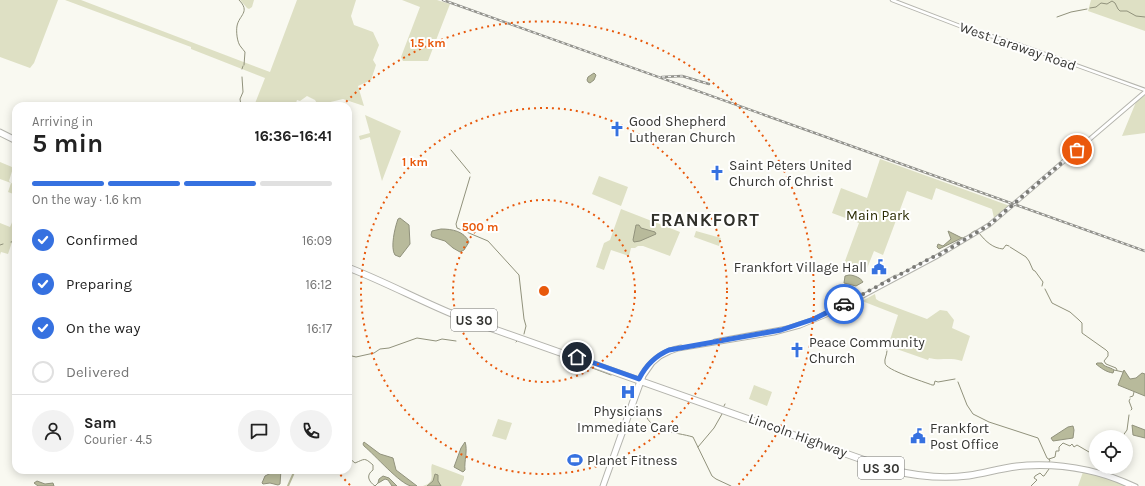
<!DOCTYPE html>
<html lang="en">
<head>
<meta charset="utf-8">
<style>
	body { margin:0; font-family:Karla,sans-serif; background:#f2f2f2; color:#222; height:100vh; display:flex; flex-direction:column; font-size:15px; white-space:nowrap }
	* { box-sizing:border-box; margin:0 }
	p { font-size:13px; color:#767676 }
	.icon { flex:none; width:22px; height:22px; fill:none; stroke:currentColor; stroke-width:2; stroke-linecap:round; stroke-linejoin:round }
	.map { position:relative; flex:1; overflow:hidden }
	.drawer { position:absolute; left:12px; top:102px; width:340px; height:372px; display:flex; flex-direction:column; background:#fff; border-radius:12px; box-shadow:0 2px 10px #0003 }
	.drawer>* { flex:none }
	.tools { position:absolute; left:1089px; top:430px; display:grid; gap:8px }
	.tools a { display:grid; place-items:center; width:44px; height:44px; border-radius:50%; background:#fff; box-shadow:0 2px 10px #0003; font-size:20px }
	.pin { position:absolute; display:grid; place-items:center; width:34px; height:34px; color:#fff; margin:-17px; border:2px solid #fff; border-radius:50%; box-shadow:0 1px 4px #0007 }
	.courier { position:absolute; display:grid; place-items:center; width:40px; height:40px; margin:-20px; border:3px solid #3671e0; border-radius:50%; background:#fff; color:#222; box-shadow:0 1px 5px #0007 }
	.head em { font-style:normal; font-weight:700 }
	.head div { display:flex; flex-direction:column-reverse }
	.head { display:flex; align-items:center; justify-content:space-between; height:68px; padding:0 20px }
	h1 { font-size:26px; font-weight:700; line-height:30px }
	.bar { display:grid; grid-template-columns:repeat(4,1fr); gap:6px 4px; align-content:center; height:48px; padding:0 20px }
	.bar i { height:5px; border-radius:3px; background:#e0e0e0 }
	.bar .on { background:#3671e0 }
	.bar p { grid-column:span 4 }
	.line { display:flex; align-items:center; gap:10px; padding:0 20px; border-top:1px solid #e0e0e0 }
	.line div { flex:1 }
	.round { display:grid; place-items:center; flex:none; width:42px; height:42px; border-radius:21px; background:#f2f2f2 }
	ol { padding:0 20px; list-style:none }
	li { display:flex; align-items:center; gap:12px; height:44px }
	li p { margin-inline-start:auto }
	li .icon { padding:4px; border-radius:50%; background:#3671e0; color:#fff; stroke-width:4 }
	li:last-child { color:#767676 }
	li i { width:22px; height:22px; border:2px solid #e0e0e0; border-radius:50% }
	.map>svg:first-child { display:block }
</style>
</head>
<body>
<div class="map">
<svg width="1145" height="486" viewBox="0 0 1145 486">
	<rect width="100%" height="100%" fill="#f9f9f1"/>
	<!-- green -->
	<path fill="#dee0c4" d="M0,0H58L34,63L30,68L0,57Z
		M65,0H81L270,72L297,0H356L351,16L354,25L373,32L379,45L373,60L376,65L371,80L358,86L364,106L343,99L318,105L315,100L307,96L300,101L297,100L295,106H254L265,78L191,49V47Z
		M240,0H254L252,7L249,9L247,8Z
		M402,0H437L450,4L428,61H403L401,57L420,7Z
		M1091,0H1145V31L1088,11Z
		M1145,95V133L1122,136L1136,102Z
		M365,115L401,131L382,181L370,137L360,140L359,136L370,133Z
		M880,159L1010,206L994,218L992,209L936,188L932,200L907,191L883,255L874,251L866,271L845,264V261L859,223L832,213L841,188L867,198Z
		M0,162L12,167L13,168L9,181L11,183L16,185V195L8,192L11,183L0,179Z
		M599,176L628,187L621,206L592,194Z
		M621,209L680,232L670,256L643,246H638L635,248H631L629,256L611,250L604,270L596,267L604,243L610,240Z
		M13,220L16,221V242H12L8,254L1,252L0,255V223L10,227Z
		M696,231L721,238L719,246L694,237Z
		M875,294L876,299L879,301L927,319L940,310L947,311L954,320L952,328L970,336L962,361C949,357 940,361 929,358L928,360L888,346L898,315L862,301Z
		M754,385L772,392L767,406L749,399Z
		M498,419L512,423L506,440L492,436Z
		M432,464L464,476V479L461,486H423C437,482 429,473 432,464Z
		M1083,472L1108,478L1127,486H1078Z"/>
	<!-- water -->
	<path fill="#b8ba9b" stroke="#91927c" d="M594,73L596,75L594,80L590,83L588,82L587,80L588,77Z
		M400,218L409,225L410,244L400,257L395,255C390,248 395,227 398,219Z
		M636,225H639L641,228L655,232L656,234L640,241L634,242L633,240Z
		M441,229C452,229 464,231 469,242L464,250L460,252L453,248L445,241L432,237L431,235L432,231Z
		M948,231L962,238L939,249L937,247L938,244L943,246L951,239Z
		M849,275C854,275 861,278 863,282L856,286L844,283L845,276Z
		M1097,363H1102C1104,367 1110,367 1114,370L1113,373C1106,372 1101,368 1096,364Z
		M1124,370L1130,379L1136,378L1142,373L1145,374V396L1118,385Z
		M1132,425L1145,430V438L1133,435Z
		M1073,426L1074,430L1073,438L1053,441L1051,438L1068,427Z
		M364,442L380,454L393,458L396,470L417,486C415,486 413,486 411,486C400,484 375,455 364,446L363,444Z
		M465,442C468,450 464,461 465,470L463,472L454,467L461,448Z
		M277,470H281L280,484L278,485L270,483L263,484L262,483L265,476Z
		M435,474L438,475V481L441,486H427L433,481Z
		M383,476L389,478L397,486H392L388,480L385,479L380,482L378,483L379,479Z
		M37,481L45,484L53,483L54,486H38L34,483Z"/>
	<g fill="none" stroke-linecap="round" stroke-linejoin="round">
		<!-- stream -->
		<path stroke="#91927c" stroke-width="1" d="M239,0C251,12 239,15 237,26C236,31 237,43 241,47C242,49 244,50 245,52L244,65
			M1090,8L1096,7L1101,3L1107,4L1112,1L1115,3L1118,9L1120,11H1127L1136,16L1145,17
			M1057,17L1071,12L1087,9
			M242,69L243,66
			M241,106L240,99L243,92L242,77
			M451,150L470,173
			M470,177L456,224L457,228L488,241L519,275L524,319L526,326L524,334
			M979,233C986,242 993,248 1003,249L1006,245L1009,246
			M970,234L974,231H978
			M962,238L968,236
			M11,242L16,241
			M0,245L3,244
			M1010,247L1026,257L1029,261L1033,270L1035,271L1043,282L1042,286
			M1045,289L1052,303L1070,312L1079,320L1082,323V333L1106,350L1108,352V356L1104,361L1106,364L1116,368L1117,370
			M516,342L517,341
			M884,344L886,349
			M887,351C887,355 884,359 885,363C885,370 925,382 932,385H934L935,381L938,382L955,379
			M348,355L356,357L374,353L380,349L389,348L417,338L436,341L442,339L456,341
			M571,360L611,375
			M1114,370L1123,372
			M958,382L967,405L973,414L989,422L1038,438L1047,458L1050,460L1049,462
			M1130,397L1133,396L1134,392
			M1130,399L1129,401L1132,409L1131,410
			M724,406L725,404
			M645,409C645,432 677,432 693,437L712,476L716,479L731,486
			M1122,437L1127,430L1129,415
			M698,447L714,428L722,414
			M1091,452H1096
			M348,457L355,463C365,459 364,457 373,465V470C366,475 368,481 375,486L378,483
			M1049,459L1055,457L1056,451H1059V447L1063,443L1070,446L1072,444L1074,447L1077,445L1089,452
			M1031,486L1037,480L1034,478L1035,476L1040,473L1043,476H1044L1049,469"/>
		<!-- canal -->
		<path stroke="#b8ba9b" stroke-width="2" d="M288,486L295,470"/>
		<!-- secondary casing -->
		<g stroke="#b4b4ad" stroke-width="4.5">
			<path id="secondary" d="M892,0L965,28L1020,45L1145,90"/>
		</g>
		<!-- primary casing -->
		<g stroke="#b4b4ad" stroke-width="5">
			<path id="primary" d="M0,131L16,139
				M0,134L16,142
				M348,266C387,281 423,301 461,316L894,469C919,475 943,478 969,474C988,471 1007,465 1027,464C1065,462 1102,470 1136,486
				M348,269C387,284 423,304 461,319L893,472C918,478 943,480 969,477C988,474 1007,468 1026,467C1062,465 1098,471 1130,486
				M882,285L896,277
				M715,341L787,328L814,319L834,309
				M602,486L641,375C650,360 663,350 681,347
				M604,486L644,376L653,363L660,357L670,352L678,349L774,333L800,326L831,313L936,257L989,225L1145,92"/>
		</g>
		<!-- secondary -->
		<use href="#secondary" stroke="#fff" stroke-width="2.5"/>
		<!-- primary -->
		<use href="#primary" stroke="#fff" stroke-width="3"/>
		<!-- rail casing -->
		<g stroke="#92928c" stroke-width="2.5">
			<path id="rail" d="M443,0L1145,251
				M662,77L682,76L709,84"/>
		</g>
		<!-- rail -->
		<use href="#rail" stroke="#fffffe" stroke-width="1" stroke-dasharray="3" stroke-linecap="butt"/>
	</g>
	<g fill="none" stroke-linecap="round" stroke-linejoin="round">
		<!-- done -->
		<path stroke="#7a7a76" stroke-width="4" stroke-dasharray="0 7.2" d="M844,304L935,256L939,255L989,225L1077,150"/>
		<!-- route -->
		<path stroke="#3671e0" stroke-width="5" d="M577,357L639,379C646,365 655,356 669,350L781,330L814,319L844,304"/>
	</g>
	<!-- distance rings -->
	<g fill="none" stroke="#e8590c" stroke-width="2" stroke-dasharray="2 4">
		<circle cx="544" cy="291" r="91"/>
		<circle cx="544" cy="291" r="183"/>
		<path d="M350 485A274 274 0 0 1 337 471M342 106A274 274 0 1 1 738 485"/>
	</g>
	<!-- icons -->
	<defs>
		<g id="church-bare" transform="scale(1.2)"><path d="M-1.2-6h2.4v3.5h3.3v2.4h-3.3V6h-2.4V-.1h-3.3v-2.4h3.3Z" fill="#3671e0" stroke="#fffffe" stroke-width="2.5" paint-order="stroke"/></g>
		<g id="civic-bare" transform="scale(1.2)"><path d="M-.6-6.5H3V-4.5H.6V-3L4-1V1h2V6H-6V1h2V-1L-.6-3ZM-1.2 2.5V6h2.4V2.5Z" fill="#3671e0" stroke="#fffffe" stroke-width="2.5" paint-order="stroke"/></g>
		<g id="hospital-bare" transform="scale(1.2)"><path d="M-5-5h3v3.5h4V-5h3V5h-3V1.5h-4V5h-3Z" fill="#3671e0" stroke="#fffffe" stroke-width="2.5" paint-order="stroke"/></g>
		<g id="stadium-bare" transform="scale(1.2)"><path d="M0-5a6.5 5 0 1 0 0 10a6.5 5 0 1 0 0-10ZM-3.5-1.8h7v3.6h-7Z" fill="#3671e0" stroke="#fffffe" stroke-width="2.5" paint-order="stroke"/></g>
	</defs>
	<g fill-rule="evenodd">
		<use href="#church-bare" x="617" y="129"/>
		<use href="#church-bare" x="717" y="173"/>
		<use href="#civic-bare" x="879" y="267"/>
		<use href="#church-bare" x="797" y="350"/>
		<use href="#hospital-bare" x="628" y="392"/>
		<use href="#civic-bare" x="918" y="436"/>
		<use href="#stadium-bare" x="575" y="460"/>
	</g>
	<g text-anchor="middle" stroke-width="4" stroke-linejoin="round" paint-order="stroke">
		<!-- shield labels -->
		<g fill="#fffffe" stroke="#727270" stroke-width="1">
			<rect x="451" y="309" width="46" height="22" rx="3"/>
			<rect x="858" y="457" width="46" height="22" rx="3"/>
		</g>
		<g font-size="13" font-weight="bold" fill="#363633">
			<text x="474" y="325">US 30</text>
			<text x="881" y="473">US 30</text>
		</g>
		<!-- street labels -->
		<g font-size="14" fill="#363633" stroke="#fffffe">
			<text transform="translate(1018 46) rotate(19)" y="5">West Laraway Road</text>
			<text transform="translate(798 435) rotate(20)" y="5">Lincoln Highway</text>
		</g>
		<!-- poi labels -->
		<g font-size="14" fill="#363633" stroke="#fffffe" text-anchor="start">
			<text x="629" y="126">Good Shepherd<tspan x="629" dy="16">Lutheran Church</tspan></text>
			<text x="729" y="170">Saint Peters United<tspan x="729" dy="16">Church of Christ</tspan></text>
			<text x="867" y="272" text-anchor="end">Frankfort Village Hall</text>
			<text x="809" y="347">Peace Community<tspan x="809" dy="16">Church</tspan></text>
			<text x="628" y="416" text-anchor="middle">Physicians<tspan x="628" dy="16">Immediate Care</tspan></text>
			<text x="930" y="433">Frankfort<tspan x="930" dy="16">Post Office</tspan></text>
			<text x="587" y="465">Planet Fitness</text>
		</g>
		<!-- park labels -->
		<g font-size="14" fill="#2b2c03" stroke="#fffffe">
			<text x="878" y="220">Main Park</text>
		</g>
		<!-- district labels -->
		<g font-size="18" font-weight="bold" letter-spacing="1" fill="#30302a" stroke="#fffffe">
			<text x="705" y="226">FRANKFORT</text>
		</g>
	</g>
	<circle cx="544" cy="291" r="6" fill="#e8590c" stroke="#fffffe" stroke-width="2"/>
	<g font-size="12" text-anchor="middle" font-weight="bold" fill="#e8590c" stroke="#fffffe" stroke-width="4" stroke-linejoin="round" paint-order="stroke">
		<text x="428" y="47">1.5 km</text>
		<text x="415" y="166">1 km</text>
		<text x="480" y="231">500 m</text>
	</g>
</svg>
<div class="tools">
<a><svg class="icon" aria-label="locate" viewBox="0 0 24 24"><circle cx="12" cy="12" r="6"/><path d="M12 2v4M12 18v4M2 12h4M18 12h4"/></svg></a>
</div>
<div class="pin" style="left:1077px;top:150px;background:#ea580c"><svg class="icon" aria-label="bag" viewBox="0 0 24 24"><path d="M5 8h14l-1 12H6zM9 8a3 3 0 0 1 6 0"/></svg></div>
<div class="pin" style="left:577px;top:357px;background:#1f2937"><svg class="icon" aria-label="home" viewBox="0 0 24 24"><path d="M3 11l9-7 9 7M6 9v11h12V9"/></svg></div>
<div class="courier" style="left:844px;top:304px"><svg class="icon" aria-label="car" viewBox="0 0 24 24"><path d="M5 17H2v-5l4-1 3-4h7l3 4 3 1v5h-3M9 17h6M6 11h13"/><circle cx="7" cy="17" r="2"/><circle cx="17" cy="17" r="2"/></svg></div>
<section class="drawer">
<div class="head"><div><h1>5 min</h1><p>Arriving in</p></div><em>16:36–16:41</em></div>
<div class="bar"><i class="on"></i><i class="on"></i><i class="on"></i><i></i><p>On the way · 1.6 km</p></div>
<ol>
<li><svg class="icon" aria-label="check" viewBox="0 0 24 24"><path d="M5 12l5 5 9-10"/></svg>Confirmed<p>16:09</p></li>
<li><svg class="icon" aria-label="check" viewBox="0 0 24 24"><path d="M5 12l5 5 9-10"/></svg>Preparing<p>16:12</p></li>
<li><svg class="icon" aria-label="check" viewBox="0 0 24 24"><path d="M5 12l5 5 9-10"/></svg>On the way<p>16:17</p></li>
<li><i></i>Delivered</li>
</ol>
<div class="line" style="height:72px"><a class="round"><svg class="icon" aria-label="person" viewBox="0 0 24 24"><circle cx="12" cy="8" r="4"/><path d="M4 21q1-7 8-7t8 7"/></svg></a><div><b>Sam</b><p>Courier · 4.5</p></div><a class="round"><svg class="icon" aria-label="chat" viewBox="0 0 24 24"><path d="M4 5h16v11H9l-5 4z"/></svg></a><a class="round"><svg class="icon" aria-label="phone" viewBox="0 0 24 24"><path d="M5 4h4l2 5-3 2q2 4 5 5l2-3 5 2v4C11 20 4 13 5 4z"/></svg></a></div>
</section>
</div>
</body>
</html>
